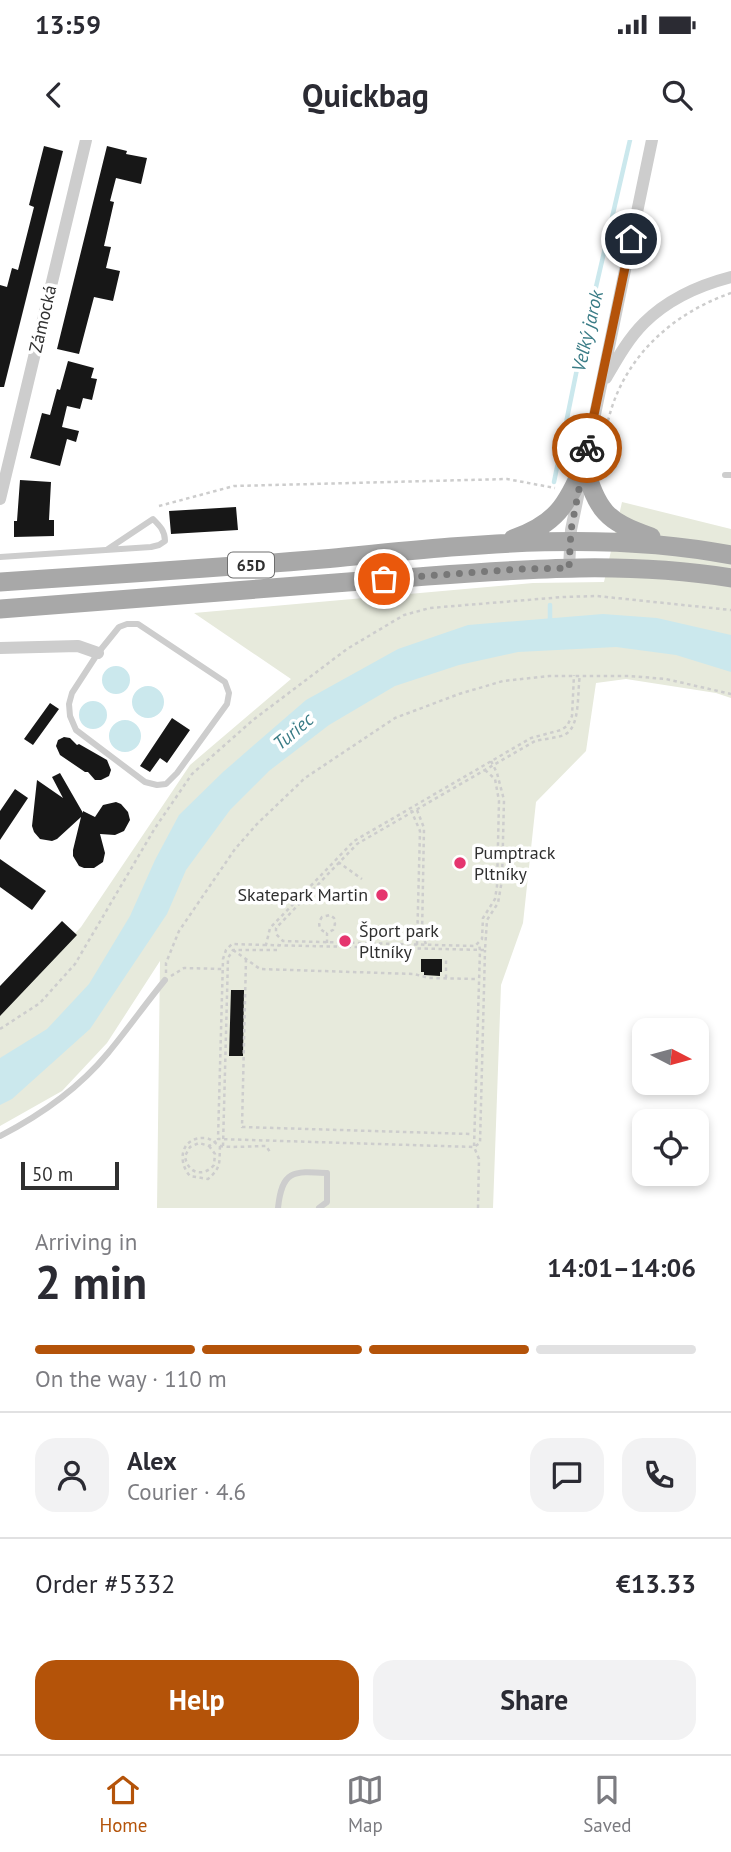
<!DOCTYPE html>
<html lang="en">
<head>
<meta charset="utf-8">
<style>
	body { margin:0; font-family:"PT Sans",sans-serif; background:#f2f2f3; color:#2b2b33; height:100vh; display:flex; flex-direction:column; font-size:26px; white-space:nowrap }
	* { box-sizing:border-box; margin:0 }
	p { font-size:23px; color:#7c7c81 }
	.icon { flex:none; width:38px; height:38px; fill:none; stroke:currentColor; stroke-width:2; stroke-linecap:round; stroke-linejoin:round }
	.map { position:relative; height:1068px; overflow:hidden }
	.panel { display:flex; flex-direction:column; background:#fff; flex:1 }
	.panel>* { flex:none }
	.needle { width:46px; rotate:96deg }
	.controls { position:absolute; left:632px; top:878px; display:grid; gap:14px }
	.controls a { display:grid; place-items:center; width:77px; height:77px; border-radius:14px; background:#fff; box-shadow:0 4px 10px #0003; font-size:35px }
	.scale { position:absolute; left:21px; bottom:18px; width:98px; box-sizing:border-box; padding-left:7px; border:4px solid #303030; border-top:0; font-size:19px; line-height:24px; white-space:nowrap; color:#303030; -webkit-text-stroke:5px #fff; paint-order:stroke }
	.pin { position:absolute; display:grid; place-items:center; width:60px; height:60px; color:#fff; margin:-30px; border:4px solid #fff; border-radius:50%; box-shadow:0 2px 7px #0007 }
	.courier { position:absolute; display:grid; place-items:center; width:70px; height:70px; margin:-35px; border:5px solid #b45309; border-radius:50%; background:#fff; color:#222; box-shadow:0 2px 9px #0007 }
	.headline em { font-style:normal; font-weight:600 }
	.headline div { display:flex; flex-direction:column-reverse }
	.headline { display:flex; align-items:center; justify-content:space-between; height:119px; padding:0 35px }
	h1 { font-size:46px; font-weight:600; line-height:52px }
	.bar { display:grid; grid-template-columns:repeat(4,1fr); gap:10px 7px; align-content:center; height:84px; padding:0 35px }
	.bar i { height:9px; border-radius:5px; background:#e1e1e2 }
	.bar .on { background:#b45309 }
	.bar p { grid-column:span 4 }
	.line { display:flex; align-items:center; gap:18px; padding:0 35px; border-top:2px solid #e1e1e2 }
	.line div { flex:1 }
	.round { display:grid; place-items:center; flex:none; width:74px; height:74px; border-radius:21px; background:#f2f2f3 }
	.button { display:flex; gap:14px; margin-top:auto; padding:14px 35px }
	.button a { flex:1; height:80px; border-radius:21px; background:#b45309; color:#fff; font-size:28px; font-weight:600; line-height:80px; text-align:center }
	.button a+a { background:#f2f2f3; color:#2b2b33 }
	.status { display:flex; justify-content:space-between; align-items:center; height:49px; padding:0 35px; background:#fff; direction:ltr }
	.status svg { height:19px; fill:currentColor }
	header { display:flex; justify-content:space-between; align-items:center; height:91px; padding:0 35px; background:#fff; font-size:32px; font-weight:600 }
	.menu { display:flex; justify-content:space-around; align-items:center; height:98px; border-top:2px solid #e1e1e2; background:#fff; font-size:19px; color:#7c7c81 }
	.menu a { display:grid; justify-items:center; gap:4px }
	.menu .on { color:#b45309 }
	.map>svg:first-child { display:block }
</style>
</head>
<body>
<div class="status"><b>13:59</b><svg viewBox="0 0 49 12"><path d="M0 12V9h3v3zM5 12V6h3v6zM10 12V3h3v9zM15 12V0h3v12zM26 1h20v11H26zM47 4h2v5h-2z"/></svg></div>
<header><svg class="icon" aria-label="back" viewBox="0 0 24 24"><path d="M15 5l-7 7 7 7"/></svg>Quickbag<svg class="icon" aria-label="search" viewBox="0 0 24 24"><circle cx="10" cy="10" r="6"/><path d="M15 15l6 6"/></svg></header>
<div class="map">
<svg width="731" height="1068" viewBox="0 0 731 1068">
	<rect width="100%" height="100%" fill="#fff"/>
	<!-- green -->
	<path fill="#e7eadc" d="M622,362L731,389V558L716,553L626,539L596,543L586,611L536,662L523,783L501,845L493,1068H157L160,821L107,903L62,951L0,986V873L81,787L190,625L291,539L194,473L533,443L604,442Z"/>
	<!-- water -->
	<path fill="#cbe8ed" d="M603,474L657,478L731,495V532L676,515L616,507L518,512L459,525L395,546L329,585L269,631L230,670L186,730L167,774L90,889L12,959L0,965V918L47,889L89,844L130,776L155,720L179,675L223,632L306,560L398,509L468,485Z
		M102 540a14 14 0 1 1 28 0a14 14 0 1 1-28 0Z
		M132 562a16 16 0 1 1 32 0a16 16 0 1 1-32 0Z
		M79 575a14 14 0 1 1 28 0a14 14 0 1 1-28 0Z
		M109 596a16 16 0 1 1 32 0a16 16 0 1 1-32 0Z"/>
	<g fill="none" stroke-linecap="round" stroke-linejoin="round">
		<!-- stream -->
		<path stroke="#cbe8ed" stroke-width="4.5" d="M554,342L577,229L630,0
			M550,465V479L552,481"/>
	</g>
	<!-- building -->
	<path fill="#171717" d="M44,6L63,11L4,247H0V145L7,147L12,128L18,130L34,67L29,65Z
		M107,6L127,11L126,14L147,18L141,44L116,38L110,61L114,62L104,106L111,107L106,128L120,131L113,161L94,157L79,214L57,209Z
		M68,221L94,228L91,238L97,239L92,260L83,258L80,269L67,266L62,287L79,291L76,302L67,299L60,326L30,318L42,273L50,275L57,249L60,250Z
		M20,340L51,342L49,380H54V396L14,397V381H17Z
		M236,367L238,390L171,394L169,371Z
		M50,563L59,569L33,605L24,599Z
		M172,578L190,590L167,623L160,618L150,632L140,626Z
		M64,597L70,598L77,605L79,604L107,620L111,630L109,636L101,640H95L88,632H85L60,615L56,606L58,600Z
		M60,633L83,673V671L95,677L103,665L116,662L121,664L128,672L130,680L124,691L115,695L100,694L105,713L103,722L94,728H84L79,726L73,716V710L81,677L57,699L52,701L40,699L34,692L32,686L37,640L63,658L52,637Z
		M15,649L28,658L0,700V671Z
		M0,719L46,751L32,770L0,747Z
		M62,781L77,795L0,876V846Z
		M421,819H442V832H440V836L424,835V832H421Z
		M231,850H244L243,916H229Z"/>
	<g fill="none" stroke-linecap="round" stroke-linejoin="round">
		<!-- path -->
		<path stroke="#cdcdcd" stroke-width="2.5" stroke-dasharray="3.5 3.5" stroke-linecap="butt" d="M608,281C623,218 671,174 731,153
			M159,366L234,346L507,339L555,348
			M491,621L497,633L504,660L502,740L498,763L487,780L485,810L266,805L270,788L354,701L531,598L561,590L567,586L572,576L574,535
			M485,630L495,639L499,661L497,746L495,759L483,778L482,799L475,806L283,801L276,794V788L357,704L535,601C544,599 556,598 564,595C581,588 577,551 580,535
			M411,670L420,691L417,805
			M417,670L424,688L422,795L426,804
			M338,722L362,739
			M327,803V793L333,790L335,784L334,778L330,775L322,777C317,784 319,790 327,793
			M266,805L232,804L226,810L223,819L218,999L474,1007L480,1003L485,810
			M233,810L260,829L414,834L429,838L475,839
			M246,819L242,987L470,994
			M166,833V823L179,791L235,709L257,684L305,638L395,578L459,554L503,541L549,536H630L666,539L731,554
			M171,836L184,828L222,829
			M446,838V818
			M0,889L40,863L75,824L155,688L192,634L253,580L347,509L404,475L430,468L563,457L597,456L731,470
			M209,1006L215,1014L214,1025C203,1038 187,1033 185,1016L190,1007L199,1003L209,1006L216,1001
			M220,1006C219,1022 222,1027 208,1039L190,1036C176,1020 182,996 206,998C212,999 215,1004 221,1006C227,1008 258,1006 266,1006L270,1012
			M223,1006L228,818L233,810H277L279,804
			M478,1068L479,1019L474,1007L480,810L479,804"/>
		<!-- lane -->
		<path stroke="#cdcdcd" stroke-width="6" d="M725,335H731
			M0,417L151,407L159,405L165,401C165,391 160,386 153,379L108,409
			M127,484H138L225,542L229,553L227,564L177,633L166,644L157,645L145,642L76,590L70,576L69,564L72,553L98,513L119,487Z
			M0,996C41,975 79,948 108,913C128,889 146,863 165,840
			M278,1068C282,1030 293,1031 327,1033V1062L319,1068"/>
		<!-- street -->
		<path stroke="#cdcdcd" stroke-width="12" d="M606,238C617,219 628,199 644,183C667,160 700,145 731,137
			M0,359L86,0
			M569,428L571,390L652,0
			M0,508L78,506L98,513"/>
		<!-- primary -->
		<path stroke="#a8a8a8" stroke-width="19" d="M584,325C598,371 605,381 651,397
			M513,399C556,384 567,365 584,325
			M0,442C108,435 216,428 323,419C459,406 596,389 731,415
			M0,469C129,458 258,448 387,439C502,431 616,419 731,438"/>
	</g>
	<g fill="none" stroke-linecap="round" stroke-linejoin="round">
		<!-- done -->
		<path stroke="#787878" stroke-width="7" stroke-dasharray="0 12.6" d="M384,439L520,429L569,428L571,390L587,308"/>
		<!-- route -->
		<path stroke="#b45309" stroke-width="9" d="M587,308L631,99"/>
	</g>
	<!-- markers -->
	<g fill="#e5356e" stroke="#fff" stroke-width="2.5">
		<circle cx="460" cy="723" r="7"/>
		<circle cx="382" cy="755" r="7"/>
		<circle cx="345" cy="801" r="7"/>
	</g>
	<g text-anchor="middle" stroke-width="7" stroke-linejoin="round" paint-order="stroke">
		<!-- shield labels -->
		<rect fill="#fff" stroke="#6e6e6e" stroke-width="2" x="228" y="412.5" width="46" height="25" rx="5"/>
		<g font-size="16" font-weight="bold" fill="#303030">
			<text x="251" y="431">65D</text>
		</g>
		<!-- street labels -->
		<g font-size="18" fill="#303030" stroke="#fff">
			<text transform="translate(43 179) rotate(-77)" y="6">Zámocká</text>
		</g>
		<!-- poi labels -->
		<g font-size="18" fill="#303030" stroke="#fff" text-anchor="start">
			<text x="474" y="719">Pumptrack<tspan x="474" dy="21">Pltníky</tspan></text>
			<text x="368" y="761" text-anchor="end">Skatepark Martin</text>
			<text x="359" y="797">Šport park<tspan x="359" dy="21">Pltníky</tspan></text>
		</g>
		<!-- water labels -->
		<g font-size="19" font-style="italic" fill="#3a7c86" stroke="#fff">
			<text transform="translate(587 191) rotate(-77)" y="7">Veľký jarok</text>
			<text transform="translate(293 591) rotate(-40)" y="7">Turiec</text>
		</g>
	</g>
</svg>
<div class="controls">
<a><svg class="needle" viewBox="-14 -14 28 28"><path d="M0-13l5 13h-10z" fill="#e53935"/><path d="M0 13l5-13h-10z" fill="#7c7c81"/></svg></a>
<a><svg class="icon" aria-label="locate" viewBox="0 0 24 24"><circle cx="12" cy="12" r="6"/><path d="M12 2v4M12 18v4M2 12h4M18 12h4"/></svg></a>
</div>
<div class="scale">50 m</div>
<div class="pin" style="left:384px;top:439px;background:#ea580c"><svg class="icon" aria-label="bag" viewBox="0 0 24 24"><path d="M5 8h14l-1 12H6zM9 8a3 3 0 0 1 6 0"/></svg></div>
<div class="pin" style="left:631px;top:99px;background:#1f2937"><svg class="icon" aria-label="home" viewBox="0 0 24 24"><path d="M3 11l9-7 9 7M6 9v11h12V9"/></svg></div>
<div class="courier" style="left:587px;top:308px"><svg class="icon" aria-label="bike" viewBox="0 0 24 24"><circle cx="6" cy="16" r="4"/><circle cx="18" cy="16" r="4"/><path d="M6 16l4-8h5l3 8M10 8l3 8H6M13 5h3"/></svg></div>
</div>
<section class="panel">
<div class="headline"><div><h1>2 min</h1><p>Arriving in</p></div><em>14:01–14:06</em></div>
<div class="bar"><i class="on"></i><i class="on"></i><i class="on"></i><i></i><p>On the way · 110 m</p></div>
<div class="line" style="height:126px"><a class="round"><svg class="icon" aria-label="person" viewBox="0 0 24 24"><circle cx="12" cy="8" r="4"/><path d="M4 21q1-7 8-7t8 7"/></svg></a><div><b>Alex</b><p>Courier · 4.6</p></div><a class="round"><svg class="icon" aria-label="chat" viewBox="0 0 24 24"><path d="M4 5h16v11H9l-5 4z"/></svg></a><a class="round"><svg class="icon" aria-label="phone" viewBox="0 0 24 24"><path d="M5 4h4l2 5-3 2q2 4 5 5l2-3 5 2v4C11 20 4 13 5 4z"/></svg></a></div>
<div class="line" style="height:91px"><div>Order #5332</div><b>€13.33</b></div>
<div class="button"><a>Help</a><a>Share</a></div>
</section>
<nav class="menu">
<a class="on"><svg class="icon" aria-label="home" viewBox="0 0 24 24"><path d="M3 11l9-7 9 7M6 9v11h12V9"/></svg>Home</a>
<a><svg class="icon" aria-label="map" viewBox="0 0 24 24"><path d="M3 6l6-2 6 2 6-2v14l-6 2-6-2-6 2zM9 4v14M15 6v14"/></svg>Map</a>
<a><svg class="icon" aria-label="saved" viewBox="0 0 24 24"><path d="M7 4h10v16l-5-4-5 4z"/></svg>Saved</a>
</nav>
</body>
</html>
